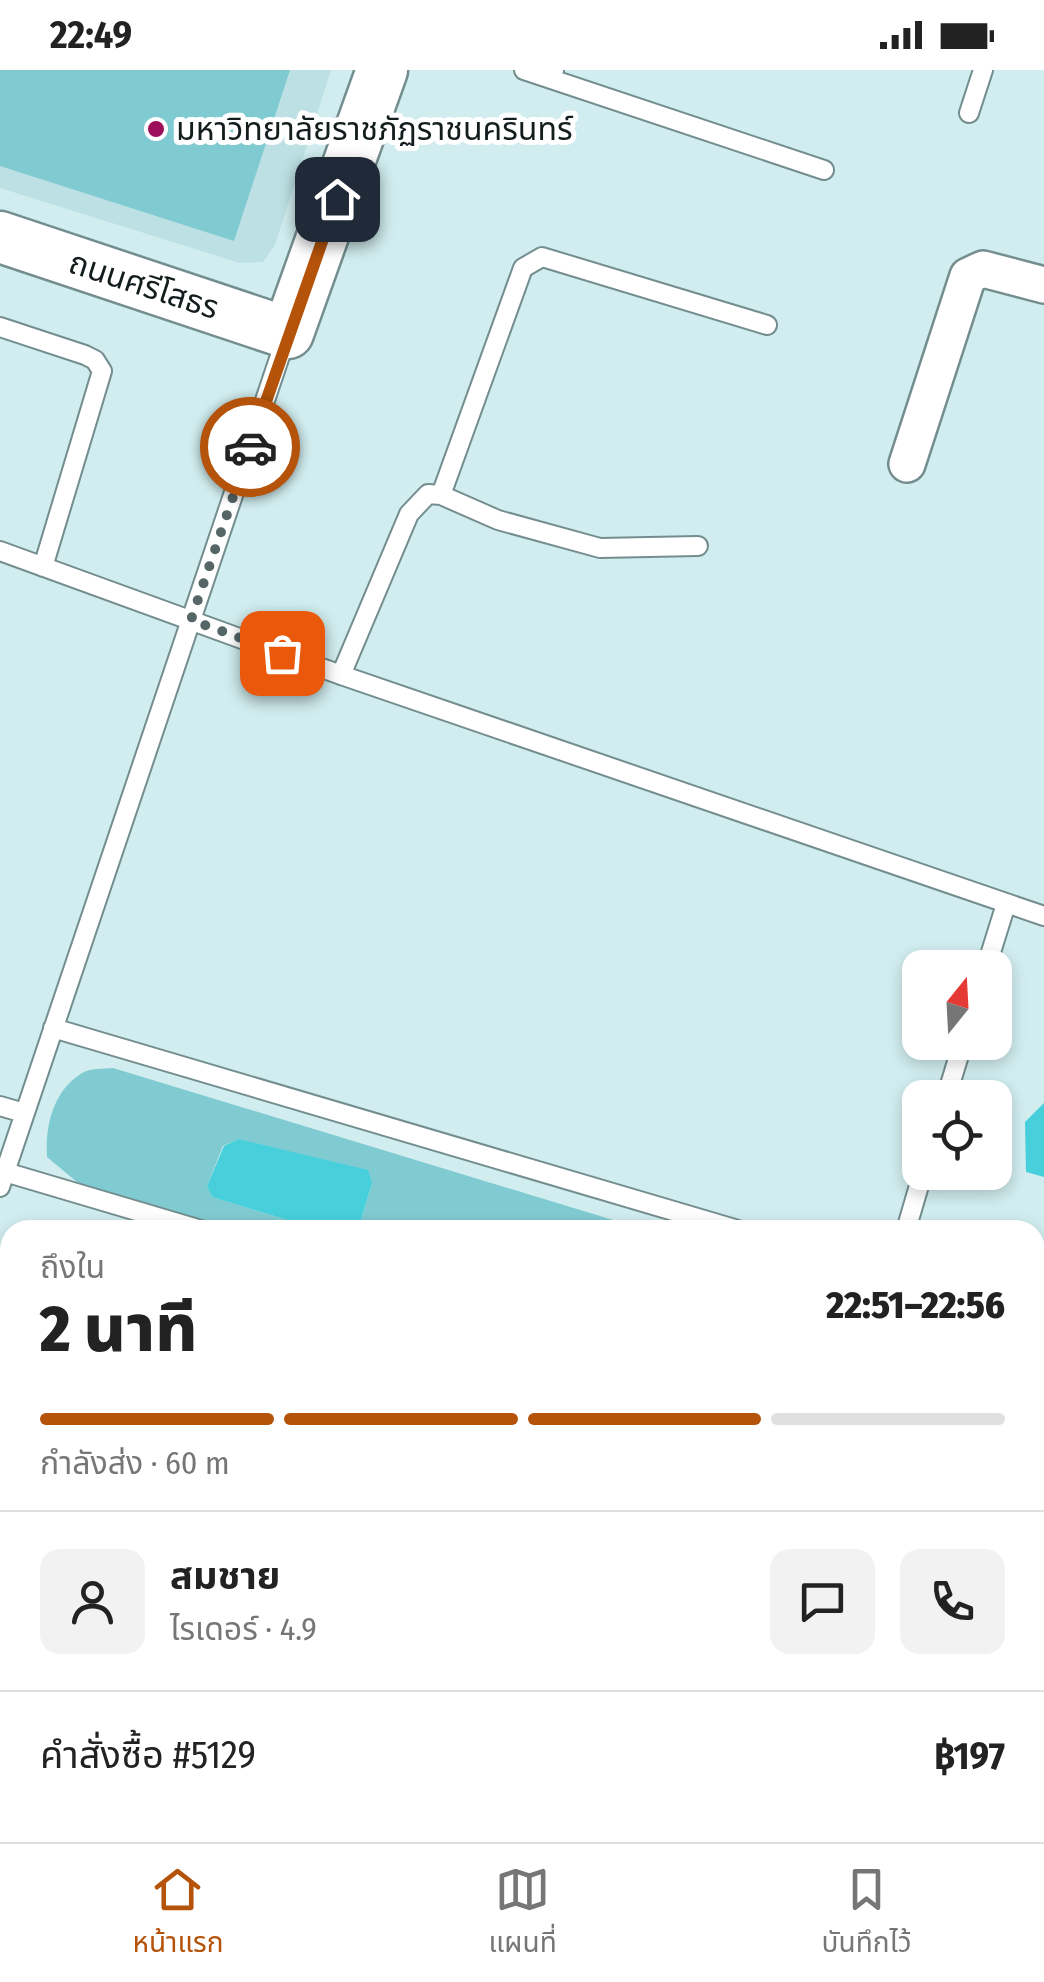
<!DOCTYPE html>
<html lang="th">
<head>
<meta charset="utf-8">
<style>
	body { margin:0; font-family:"Fira Sans Condensed","Noto Sans Thai",sans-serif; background:#f2f2f2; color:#222; height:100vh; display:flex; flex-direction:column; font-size:38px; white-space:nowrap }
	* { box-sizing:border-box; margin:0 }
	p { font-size:32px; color:#767676 }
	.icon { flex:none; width:55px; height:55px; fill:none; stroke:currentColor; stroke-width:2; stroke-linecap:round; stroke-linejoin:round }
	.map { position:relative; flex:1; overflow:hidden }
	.drawer { position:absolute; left:0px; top:1150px; width:1045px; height:622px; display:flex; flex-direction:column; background:#fff; border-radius:30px 30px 0 0; box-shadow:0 5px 15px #0003 }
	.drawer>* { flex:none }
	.needle { width:65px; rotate:18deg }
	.tools { position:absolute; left:902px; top:880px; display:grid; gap:20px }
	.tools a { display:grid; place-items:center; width:110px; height:110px; border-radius:20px; background:#fff; box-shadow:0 5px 15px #0003; font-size:50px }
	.pin { position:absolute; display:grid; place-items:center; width:85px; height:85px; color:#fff; margin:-42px; border-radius:20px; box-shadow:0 5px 15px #0006 }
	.courier { position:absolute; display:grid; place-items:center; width:100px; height:100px; margin:-50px; border:8px solid #b45309; border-radius:50%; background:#fff; color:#222; box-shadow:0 2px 12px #0007 }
	.headline em { font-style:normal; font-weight:800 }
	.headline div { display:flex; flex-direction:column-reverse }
	.headline { display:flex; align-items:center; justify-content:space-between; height:170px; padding:0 40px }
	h1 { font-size:65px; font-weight:800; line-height:75px }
	.bar { display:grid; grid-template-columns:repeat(4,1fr); gap:15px 10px; align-content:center; height:120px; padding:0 40px }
	.bar i { height:12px; border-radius:8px; background:#e0e0e0 }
	.bar .active { background:#b45309 }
	.bar p { grid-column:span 4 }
	.line { display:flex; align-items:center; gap:25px; padding:0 40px; border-top:2px solid #e0e0e0 }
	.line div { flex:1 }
	.round { display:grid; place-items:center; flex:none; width:105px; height:105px; border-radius:20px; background:#f2f2f2 }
	.status { display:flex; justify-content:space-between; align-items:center; height:70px; padding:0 50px; background:#fff; direction:ltr }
	.status svg { height:28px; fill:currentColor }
	.tab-bar { display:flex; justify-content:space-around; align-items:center; height:140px; border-top:2px solid #e0e0e0; background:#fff; font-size:28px; color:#767676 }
	.tab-bar a { display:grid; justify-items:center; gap:5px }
	.tab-bar .active { color:#b45309 }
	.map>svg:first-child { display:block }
</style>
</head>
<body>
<div class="status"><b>22:49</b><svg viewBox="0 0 49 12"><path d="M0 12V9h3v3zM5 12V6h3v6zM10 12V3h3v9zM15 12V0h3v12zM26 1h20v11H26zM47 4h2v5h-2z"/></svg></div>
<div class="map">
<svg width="1044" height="1772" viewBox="0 0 1044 1772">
	<rect width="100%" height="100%" fill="#d1edef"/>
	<!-- built -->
	<path fill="#bce0e3" d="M0,0H331L275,175L263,192L240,193L0,118Z"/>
	<!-- green -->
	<path fill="#80cbd2" d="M0,0H290L234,171L0,96Z
		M113,998L646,1160H358L372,1113L238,1069L223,1076L207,1116L212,1127L320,1160H233L89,1122L47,1087C45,1056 53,1021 82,1003C90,998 104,999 113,998Z
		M597,1763L710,1762V1763L707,1772H625Z"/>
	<!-- water -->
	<path fill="#47d0db" d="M1044,1033V1107L1026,1102L1025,1052Z
		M238,1069L368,1100L372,1113L358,1160H320L212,1127L207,1116L224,1076Z
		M1044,1438V1514L1035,1512V1468Z"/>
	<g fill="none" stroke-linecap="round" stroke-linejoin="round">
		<!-- lane casing -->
		<g stroke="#748d8f" stroke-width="22">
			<path id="lane" d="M524,0L551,9L554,0
				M551,9L824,100
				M969,43L983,0
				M0,257L85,285L95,290L102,301L43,497
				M441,425L523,198L542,187L767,255
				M0,481L341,605L1044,846
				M341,605L409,444L428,424L441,425L498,450L600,478L698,476
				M986,898L1006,834
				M53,958L738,1160
				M946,1028L963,972
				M0,1036L24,1043
				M5,1102L201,1160
				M0,1117L286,268
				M906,1160L923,1102
				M1035,1528L1044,1530
				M0,1552L10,1522
				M0,1577L10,1580
				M541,1762L569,1772
				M916,1762L956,1772
				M728,1772L730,1762"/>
		</g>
		<!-- street casing -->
		<g stroke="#748d8f" stroke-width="40">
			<path id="street" d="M907,394L968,206L983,199L1044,215"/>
		</g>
		<!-- secondary casing -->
		<g stroke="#748d8f" stroke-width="55">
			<path id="secondary" d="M0,167L288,263L382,0"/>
		</g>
		<!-- lane -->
		<use href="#lane" stroke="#fff" stroke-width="18"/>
		<!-- street -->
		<use href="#street" stroke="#fff" stroke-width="35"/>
		<!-- secondary -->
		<use href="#secondary" stroke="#fff" stroke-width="50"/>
	</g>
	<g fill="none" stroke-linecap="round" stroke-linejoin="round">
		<!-- done -->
		<path stroke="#566667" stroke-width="10" stroke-dasharray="0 18" d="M250,377L191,550L282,583"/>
		<!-- route -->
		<path stroke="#b45309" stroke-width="12" d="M250,377L337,129"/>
	</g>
	<!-- markers -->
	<circle fill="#9d0e5b" stroke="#fff" stroke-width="4" cx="156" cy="59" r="10"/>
	<g text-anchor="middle" stroke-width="10" stroke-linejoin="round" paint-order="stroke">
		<!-- poi labels -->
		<g font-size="32" fill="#131d1e" stroke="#fff" text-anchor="start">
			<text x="176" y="70">มหาวิทยาลัยราชภัฏราชนครินทร์</text>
		</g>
		<!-- street labels -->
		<g font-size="32" fill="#131d1e" stroke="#fff">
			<text transform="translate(144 215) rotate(18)" y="11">ถนนศรีโสธร</text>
		</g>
	</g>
</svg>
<div class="tools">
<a><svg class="needle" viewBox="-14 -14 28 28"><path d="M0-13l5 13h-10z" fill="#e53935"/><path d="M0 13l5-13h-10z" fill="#767676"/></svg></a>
<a><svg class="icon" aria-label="locate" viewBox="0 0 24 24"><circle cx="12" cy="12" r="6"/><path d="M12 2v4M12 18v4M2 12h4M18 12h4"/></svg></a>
</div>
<div class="pin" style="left:282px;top:583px;background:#ea580c"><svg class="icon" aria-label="bag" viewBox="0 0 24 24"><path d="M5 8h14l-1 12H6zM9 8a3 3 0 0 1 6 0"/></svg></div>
<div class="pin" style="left:337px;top:129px;background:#1f2937"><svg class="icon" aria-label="home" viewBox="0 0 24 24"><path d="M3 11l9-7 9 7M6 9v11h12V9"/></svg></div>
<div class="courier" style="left:250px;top:377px"><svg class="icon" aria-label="car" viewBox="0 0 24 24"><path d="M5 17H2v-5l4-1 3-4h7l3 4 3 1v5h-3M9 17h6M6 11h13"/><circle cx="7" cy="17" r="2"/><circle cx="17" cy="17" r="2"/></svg></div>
<section class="drawer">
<div class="headline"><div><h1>2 นาที</h1><p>ถึงใน</p></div><em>22:51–22:56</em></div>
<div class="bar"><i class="active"></i><i class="active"></i><i class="active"></i><i></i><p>กำลังส่ง · 60 m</p></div>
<div class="line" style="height:180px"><a class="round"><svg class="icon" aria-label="person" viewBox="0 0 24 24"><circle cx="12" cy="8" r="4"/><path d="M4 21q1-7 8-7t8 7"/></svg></a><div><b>สมชาย</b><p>ไรเดอร์ · 4.9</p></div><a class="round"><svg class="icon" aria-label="chat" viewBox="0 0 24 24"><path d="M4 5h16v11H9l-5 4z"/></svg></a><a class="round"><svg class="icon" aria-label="phone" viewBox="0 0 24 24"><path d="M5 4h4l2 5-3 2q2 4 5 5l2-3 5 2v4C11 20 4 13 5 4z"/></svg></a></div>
<div class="line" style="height:130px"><div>คำสั่งซื้อ #5129</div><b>฿197</b></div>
</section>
</div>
<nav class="tab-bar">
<a class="active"><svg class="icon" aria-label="home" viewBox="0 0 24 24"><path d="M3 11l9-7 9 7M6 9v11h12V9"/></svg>หน้าแรก</a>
<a><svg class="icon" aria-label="map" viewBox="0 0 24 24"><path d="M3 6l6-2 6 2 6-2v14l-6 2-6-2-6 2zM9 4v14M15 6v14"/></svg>แผนที่</a>
<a><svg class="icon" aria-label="saved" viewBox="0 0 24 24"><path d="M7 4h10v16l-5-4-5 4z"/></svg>บันทึกไว้</a>
</nav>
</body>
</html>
